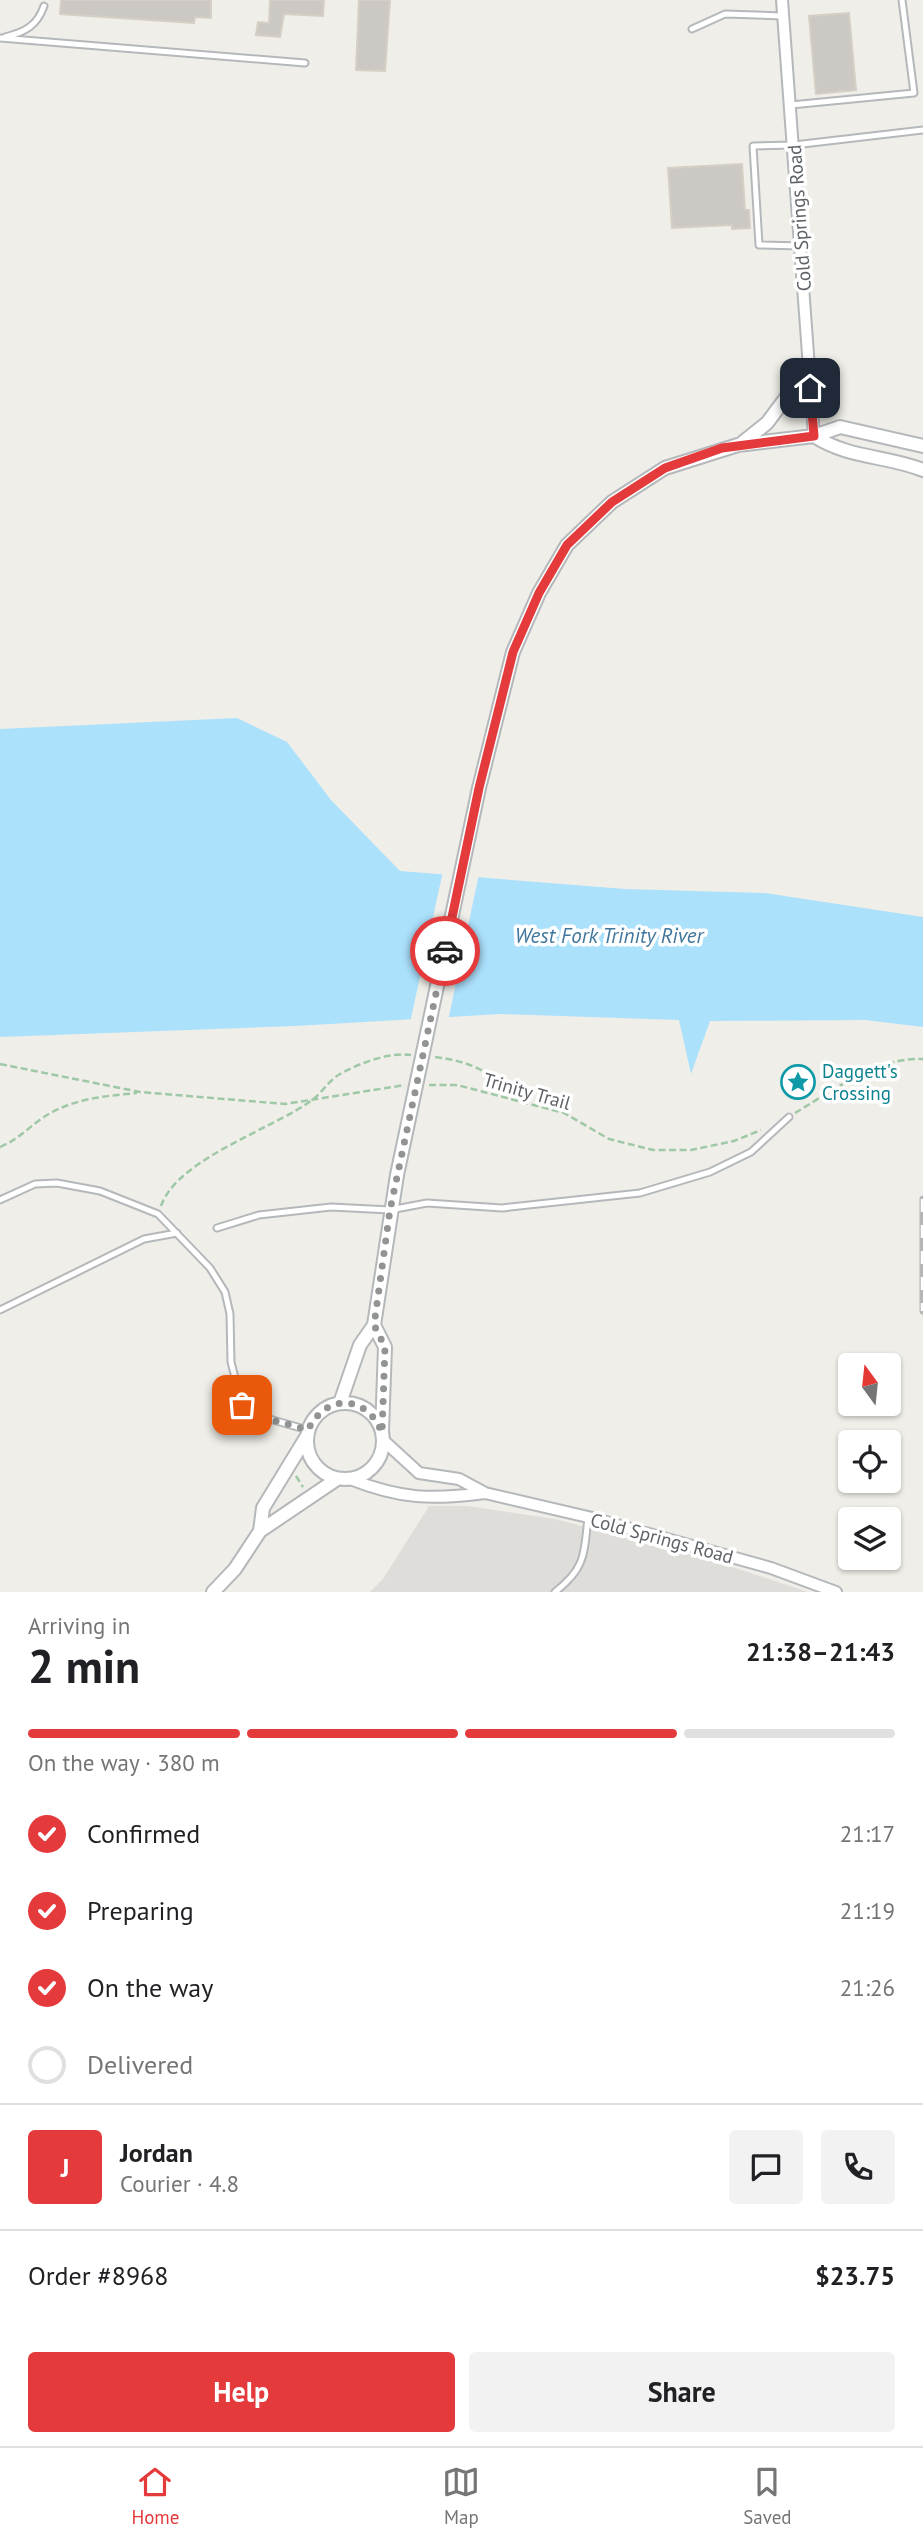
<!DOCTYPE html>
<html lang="en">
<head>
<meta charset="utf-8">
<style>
	body { margin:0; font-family:"PT Sans",sans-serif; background:#f2f2f2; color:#202124; height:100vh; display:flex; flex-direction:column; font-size:26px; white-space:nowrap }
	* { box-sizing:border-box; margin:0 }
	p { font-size:23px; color:#757577 }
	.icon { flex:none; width:38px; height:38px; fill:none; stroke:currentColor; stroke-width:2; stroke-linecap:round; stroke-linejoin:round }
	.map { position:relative; height:1592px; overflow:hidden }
	.panel { display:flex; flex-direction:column; background:#fff; flex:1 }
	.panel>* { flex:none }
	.needle { width:46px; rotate:345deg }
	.buttons { position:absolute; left:838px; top:1353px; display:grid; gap:14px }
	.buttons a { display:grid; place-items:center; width:63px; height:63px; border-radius:7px; background:#fff; box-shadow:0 2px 5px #0004; font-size:35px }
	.pin { position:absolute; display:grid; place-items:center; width:60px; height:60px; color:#fff; margin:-30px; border-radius:14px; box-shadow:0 4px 10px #0006 }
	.courier { position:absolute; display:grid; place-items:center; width:70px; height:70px; margin:-35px; border:5px solid #e43a3c; border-radius:50%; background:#fff; color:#222; box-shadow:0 2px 9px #0007 }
	.head em { font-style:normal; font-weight:700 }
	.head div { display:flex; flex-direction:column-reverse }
	.head { display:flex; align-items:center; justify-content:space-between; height:119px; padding:0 28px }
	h1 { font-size:46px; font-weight:700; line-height:52px }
	.bar { display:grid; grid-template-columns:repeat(4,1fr); gap:10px 7px; align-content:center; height:84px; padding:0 28px }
	.bar i { height:9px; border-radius:5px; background:#e0e0e0 }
	.bar .active { background:#e43a3c }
	.bar p { grid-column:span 4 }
	.line { display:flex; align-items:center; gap:18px; padding:0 28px; border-top:2px solid #e0e0e0 }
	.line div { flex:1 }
	.round { display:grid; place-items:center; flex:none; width:74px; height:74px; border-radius:7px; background:#f2f2f2 }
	ol { padding:0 28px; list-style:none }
	li { display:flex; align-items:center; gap:21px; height:77px }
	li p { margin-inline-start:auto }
	li .icon { padding:7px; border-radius:50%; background:#e43a3c; color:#fff; stroke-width:4 }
	li:last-child { color:#757577 }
	li i { width:38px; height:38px; border:4px solid #e0e0e0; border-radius:50% }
	.primary-button { display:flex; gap:14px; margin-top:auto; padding:14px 28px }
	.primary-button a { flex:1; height:80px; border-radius:7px; background:#e43a3c; color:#fff; font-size:28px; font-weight:700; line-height:80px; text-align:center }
	.primary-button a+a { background:#f2f2f2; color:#202124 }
	.tabs { display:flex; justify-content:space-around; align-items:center; height:98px; border-top:2px solid #e0e0e0; background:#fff; font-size:19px; color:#757577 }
	.tabs a { display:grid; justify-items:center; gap:4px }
	.tabs .active { color:#e43a3c }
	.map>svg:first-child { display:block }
</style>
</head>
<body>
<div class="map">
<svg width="923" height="1592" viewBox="0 0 923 1592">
	<rect width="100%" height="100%" fill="#f0eee8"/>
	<!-- industrial -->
	<path fill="#dfddda" d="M429,1506H467L555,1519L711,1560L808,1592H370L383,1579Z"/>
	<!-- water -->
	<path fill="#ace1fc" d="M237,718L287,742L331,800L400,871L625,889L765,893L923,917V1027L865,1020L710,1021L691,1074L679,1020L501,1014L296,1026L0,1037V729Z"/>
	<!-- pier -->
	<path fill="#f0eee8" d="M443,871L479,874L448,1021L410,1023Z"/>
	<!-- building -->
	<path fill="#ccc9c4" stroke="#d5cfc6" stroke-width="2" d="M61,0H211V18L195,17L194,23L60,14Z
		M270,0H324L323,16L284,14L280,37L256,35L258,22L269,23Z
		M359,0H390L385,71L356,70Z
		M849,13L856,90L816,94L809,16Z
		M742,164L745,210H749L750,228L732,229V225L672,228L668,168Z"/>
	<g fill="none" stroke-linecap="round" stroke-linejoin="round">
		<!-- service casing -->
		<g stroke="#b5b8bb" stroke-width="9">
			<path id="service" d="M692,29L725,14L782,16
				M5,37C25,32 37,26 44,6
				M0,38L305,63
				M791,105L914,93L902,0
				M801,246L759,245L753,146L794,145L923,130
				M0,1200L35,1184L57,1183L100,1191L158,1214L210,1268L225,1292L230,1314L231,1362L242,1405L266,1418L308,1430
				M217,1228L259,1215L331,1207L390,1210L427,1203L502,1208L640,1193L710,1172L751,1152L789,1117
				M0,1310L144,1239L177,1233
				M555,1592C586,1568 584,1554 588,1517"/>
		</g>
		<!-- minor casing -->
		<g stroke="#b5b8bb" stroke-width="14">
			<path id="minor" d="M782,0L814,436
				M383,1440L419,1473L459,1479L485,1493L588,1517L771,1568L836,1592
				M350,1479C401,1499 431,1500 485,1493"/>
		</g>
		<!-- tertiary casing -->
		<g stroke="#b5b8bb" stroke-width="16">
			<path id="tertiary" d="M814,436C850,459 885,455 923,470
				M742,443L767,423L809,367
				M479,788L513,652L539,593L567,545L612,502L665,468L738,445L814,436L840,427L923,446
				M374,1325L385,1347L382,1431
				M307 1441a38 38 0 1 1 76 0a38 38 0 1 1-76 0Z
				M340,1403L360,1345L374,1325L397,1175
				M260,1531L263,1508L307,1436
				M213,1592L235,1569L260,1531L337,1479"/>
		</g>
		<!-- path -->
		<path stroke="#9fc8a7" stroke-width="2.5" stroke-dasharray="7 3.5" stroke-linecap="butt" d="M435,1057C472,1061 496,1075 524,1101
			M0,1064L140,1092L285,1104L405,1085
			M429,1085H457L564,1113L609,1139L653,1150H691L734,1141L761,1130
			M795,1113C834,1090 876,1057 923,1059
			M0,1147C17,1140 27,1129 41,1119C69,1099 104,1096 137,1093
			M161,1206C177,1159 273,1129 312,1100C322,1093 329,1080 340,1074C360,1063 388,1052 411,1055
			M296,1476L303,1487"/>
		<!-- service -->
		<use href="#service" stroke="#fff" stroke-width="5"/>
		<!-- minor -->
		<use href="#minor" stroke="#fff" stroke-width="10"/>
		<!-- tertiary -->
		<use href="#tertiary" stroke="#fff" stroke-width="12"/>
		<!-- rail casing -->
		<g stroke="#b5b6b7" stroke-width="7">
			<path id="rail" d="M923,1199V1311"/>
		</g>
		<!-- rail -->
		<use href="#rail" stroke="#fff" stroke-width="4.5" stroke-dasharray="13" stroke-linecap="butt"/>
		<!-- tertiary-bridge casing -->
		<g stroke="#b5b8bb" stroke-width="16" stroke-linecap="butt">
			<path id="tertiary-bridge" d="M397,1175L479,788"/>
		</g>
		<!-- tertiary-bridge -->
		<use href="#tertiary-bridge" stroke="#fff" stroke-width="12"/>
	</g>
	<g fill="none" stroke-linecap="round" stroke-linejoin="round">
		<!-- done -->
		<path stroke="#929494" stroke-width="7" stroke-dasharray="0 12.6" d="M242,1405L266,1418L308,1430C326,1393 367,1394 382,1433L385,1347L374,1325L390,1210L445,951"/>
		<!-- route -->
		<path stroke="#e43a3c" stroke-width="9" d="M445,951L479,788L513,652L539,593L567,545L612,502L665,468L722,448L814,436L810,388"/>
	</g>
	<!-- icons -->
	<defs>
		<g id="sight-ring" transform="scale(1.75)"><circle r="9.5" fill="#fff" stroke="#0f9aa8" stroke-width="1.5"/><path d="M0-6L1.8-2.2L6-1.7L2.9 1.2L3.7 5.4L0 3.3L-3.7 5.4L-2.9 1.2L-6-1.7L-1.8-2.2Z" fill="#0f9aa8"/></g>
	</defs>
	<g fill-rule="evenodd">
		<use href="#sight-ring" x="798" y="1082"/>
	</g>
	<g text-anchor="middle" stroke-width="7" stroke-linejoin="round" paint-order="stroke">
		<!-- street labels -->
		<g font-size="19" fill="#5f6367" stroke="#fff">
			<text transform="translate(799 218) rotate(-94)" y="7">Cold Springs Road</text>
			<text transform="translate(527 1091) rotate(16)" y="7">Trinity Trail</text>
			<text transform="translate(662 1538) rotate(15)" y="7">Cold Springs Road</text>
		</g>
		<!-- culture labels -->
		<g font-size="19" fill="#0d838f" stroke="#fff" text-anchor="start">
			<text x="822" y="1078">Daggett's<tspan x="822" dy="22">Crossing</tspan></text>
		</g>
		<!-- water labels -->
		<g font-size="21" font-style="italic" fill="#41779e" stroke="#fff">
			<text x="609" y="943">West Fork Trinity River</text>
		</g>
	</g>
</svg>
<div class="buttons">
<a><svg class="needle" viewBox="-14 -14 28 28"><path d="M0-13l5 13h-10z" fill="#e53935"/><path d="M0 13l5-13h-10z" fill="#757577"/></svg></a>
<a><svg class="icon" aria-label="locate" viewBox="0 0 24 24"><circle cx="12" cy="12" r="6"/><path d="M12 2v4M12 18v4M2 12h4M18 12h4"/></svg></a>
<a><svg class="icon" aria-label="layers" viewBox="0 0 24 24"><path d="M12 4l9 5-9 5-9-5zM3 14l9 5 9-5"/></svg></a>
</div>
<div class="pin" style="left:242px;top:1405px;background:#ea580c"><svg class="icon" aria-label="bag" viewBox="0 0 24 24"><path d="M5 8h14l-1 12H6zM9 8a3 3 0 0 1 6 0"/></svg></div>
<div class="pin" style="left:810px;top:388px;background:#1f2937"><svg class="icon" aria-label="home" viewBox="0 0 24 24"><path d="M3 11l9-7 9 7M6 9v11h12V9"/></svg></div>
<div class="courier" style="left:445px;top:951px"><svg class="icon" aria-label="car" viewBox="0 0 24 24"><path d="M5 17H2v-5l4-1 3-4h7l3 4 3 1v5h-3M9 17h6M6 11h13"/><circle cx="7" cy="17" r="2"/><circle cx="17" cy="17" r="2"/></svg></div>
</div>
<section class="panel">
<div class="head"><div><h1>2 min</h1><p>Arriving in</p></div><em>21:38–21:43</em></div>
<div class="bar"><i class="active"></i><i class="active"></i><i class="active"></i><i></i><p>On the way · 380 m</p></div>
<ol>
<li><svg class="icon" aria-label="check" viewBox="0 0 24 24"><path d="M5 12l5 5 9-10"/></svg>Confirmed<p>21:17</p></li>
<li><svg class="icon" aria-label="check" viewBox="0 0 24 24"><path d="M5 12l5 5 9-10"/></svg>Preparing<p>21:19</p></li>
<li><svg class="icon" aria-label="check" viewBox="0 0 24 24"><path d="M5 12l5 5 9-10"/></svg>On the way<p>21:26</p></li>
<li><i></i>Delivered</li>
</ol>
<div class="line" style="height:126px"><b class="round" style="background:#e43a3c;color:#fff">J</b><div><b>Jordan</b><p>Courier · 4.8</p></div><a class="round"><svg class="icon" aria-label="chat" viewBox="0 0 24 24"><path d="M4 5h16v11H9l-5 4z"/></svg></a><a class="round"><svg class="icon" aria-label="phone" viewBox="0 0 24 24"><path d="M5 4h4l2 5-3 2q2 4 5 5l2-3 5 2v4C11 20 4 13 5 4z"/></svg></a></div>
<div class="line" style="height:91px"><div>Order #8968</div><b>$23.75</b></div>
<div class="primary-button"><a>Help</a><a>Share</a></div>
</section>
<nav class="tabs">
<a class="active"><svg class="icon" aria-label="home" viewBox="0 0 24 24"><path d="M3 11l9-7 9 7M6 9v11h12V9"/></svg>Home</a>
<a><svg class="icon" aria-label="map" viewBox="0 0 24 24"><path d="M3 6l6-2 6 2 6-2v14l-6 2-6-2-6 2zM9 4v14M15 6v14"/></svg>Map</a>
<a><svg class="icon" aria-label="saved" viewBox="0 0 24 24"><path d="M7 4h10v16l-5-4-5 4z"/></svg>Saved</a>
</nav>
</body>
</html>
